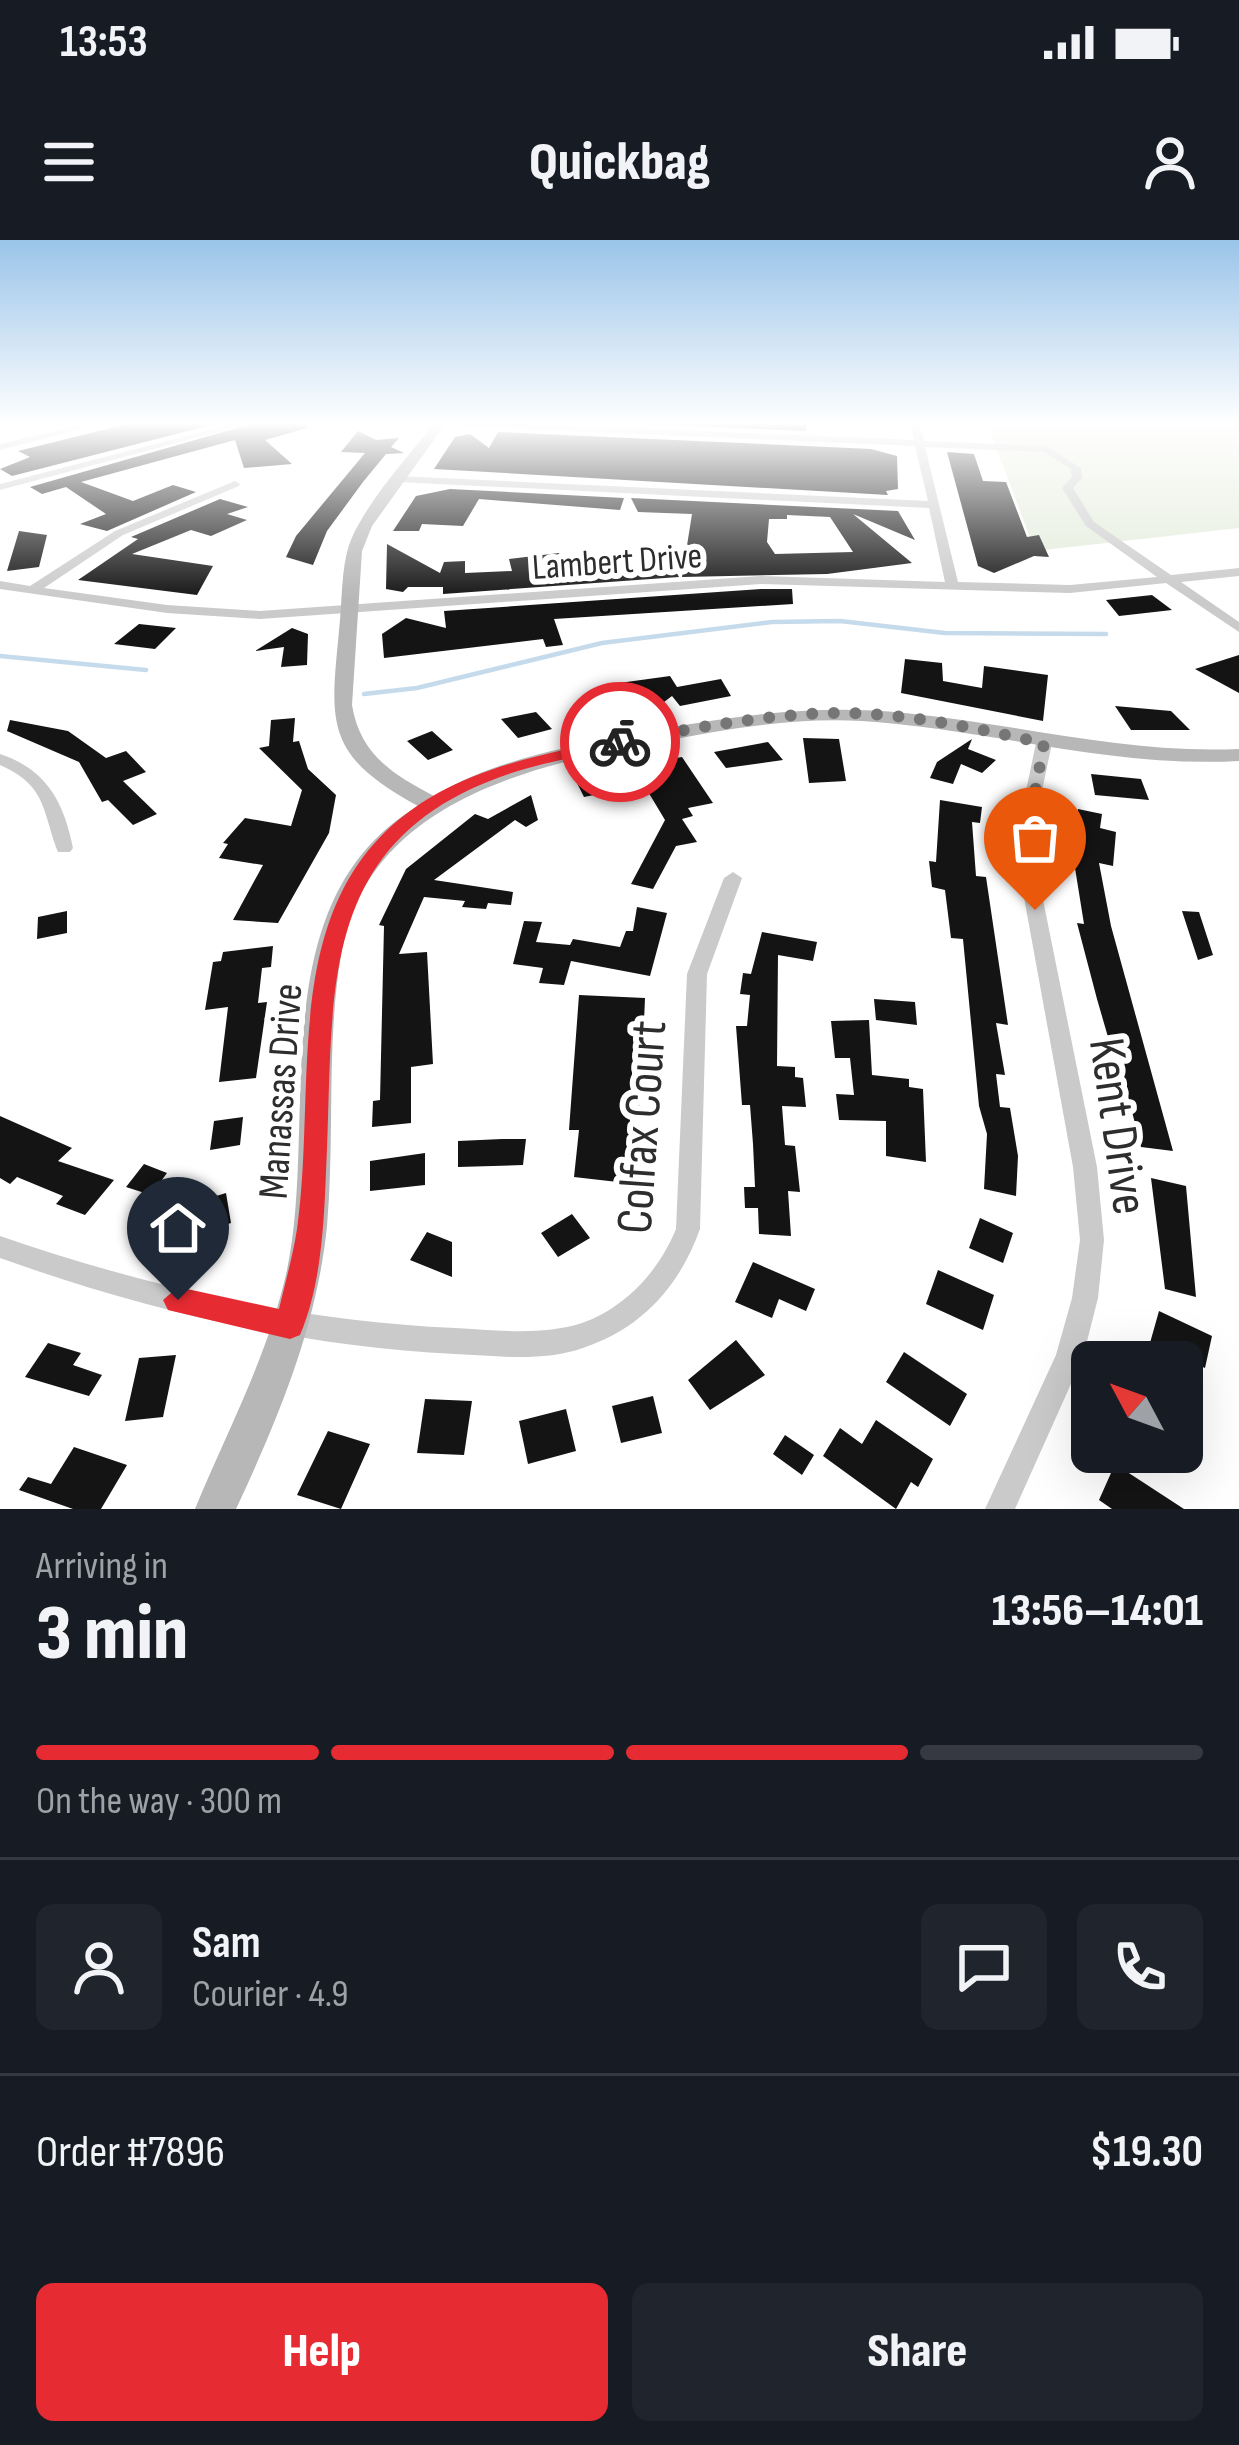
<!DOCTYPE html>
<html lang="en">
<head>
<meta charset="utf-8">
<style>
	body { margin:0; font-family:"Sofia Sans Condensed",sans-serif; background:#20242c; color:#f1f3f6; height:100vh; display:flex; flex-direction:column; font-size:45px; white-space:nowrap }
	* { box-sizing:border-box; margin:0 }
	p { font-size:39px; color:#9ea1a6 }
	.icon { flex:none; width:66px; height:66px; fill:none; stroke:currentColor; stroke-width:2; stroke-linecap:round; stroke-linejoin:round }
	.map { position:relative; height:1269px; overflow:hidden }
	.sheet { display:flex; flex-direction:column; background:#171b24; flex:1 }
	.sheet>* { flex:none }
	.needle { width:78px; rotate:311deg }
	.tools { position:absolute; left:1071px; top:1101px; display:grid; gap:24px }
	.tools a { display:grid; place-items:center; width:132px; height:132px; border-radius:18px; background:#171b24; box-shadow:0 12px 48px #0002; font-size:60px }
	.pin { position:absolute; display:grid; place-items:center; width:102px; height:102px; color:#fff; margin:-123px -51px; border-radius:50% 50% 50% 0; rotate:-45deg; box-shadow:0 0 12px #0007 }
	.pin .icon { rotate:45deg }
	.courier { position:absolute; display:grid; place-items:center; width:120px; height:120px; margin:-60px; border:9px solid #e72b32; border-radius:50%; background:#fff; color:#222; box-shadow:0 3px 15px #0007 }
	.head em { font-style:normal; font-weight:800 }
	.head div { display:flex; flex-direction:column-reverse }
	.head { display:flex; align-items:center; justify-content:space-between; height:204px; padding:0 36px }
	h1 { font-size:78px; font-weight:800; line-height:90px }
	.bar { display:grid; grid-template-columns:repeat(4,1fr); gap:18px 12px; align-content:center; height:144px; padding:0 36px }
	.bar i { height:15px; border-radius:9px; background:#363941 }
	.bar .selected { background:#e72b32 }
	.bar p { grid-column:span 4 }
	.line { display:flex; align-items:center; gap:30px; padding:0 36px; border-top:3px solid #363941 }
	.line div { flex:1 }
	.round { display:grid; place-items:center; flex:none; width:126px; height:126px; border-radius:18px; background:#20242c }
	.action { display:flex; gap:24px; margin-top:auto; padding:24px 36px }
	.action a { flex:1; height:138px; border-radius:18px; background:#e72b32; color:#fff; font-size:48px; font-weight:800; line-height:138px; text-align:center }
	.action a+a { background:#20242c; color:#f1f3f6 }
	.status { display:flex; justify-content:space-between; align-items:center; height:84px; padding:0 60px; background:#171b24; direction:ltr }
	.status svg { height:33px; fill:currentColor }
	header { display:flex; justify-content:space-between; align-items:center; height:156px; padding:0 36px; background:#171b24; font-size:54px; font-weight:800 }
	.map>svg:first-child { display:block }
</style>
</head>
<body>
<div class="status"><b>13:53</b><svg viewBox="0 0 49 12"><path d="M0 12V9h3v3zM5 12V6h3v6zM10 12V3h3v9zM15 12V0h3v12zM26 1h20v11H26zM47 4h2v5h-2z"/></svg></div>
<header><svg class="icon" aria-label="menu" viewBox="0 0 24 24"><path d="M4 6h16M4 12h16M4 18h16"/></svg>Quickbag<svg class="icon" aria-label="person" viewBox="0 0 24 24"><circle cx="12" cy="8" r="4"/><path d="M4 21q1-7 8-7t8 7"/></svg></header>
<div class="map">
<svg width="1239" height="1269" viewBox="0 0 1239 1269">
	<rect width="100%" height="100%" fill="#fff"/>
	<!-- green -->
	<path fill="#e2ebd9" d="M987,183H1239V288L1035,311Z"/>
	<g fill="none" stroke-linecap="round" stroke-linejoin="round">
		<!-- stream -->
		<path stroke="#c5dbeb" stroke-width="4.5" d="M0,416L146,430
			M364,454L417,448L602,403L772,382L840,381L945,393L1106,394"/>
	</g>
	<!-- building -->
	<path fill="#141414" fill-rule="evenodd" d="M131,183H219L12,236L0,229L30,217L18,211Z
		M255,183H307V188L265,200L292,224L244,228L235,200L81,242L133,261L173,245L196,252L107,291L80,284L106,274L66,247L42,254L30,247Z
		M625,183H762L807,185L806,191Z
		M358,191L376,200L399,198L391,207L404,213L386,214L363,242L327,291L313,325L286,317L296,296L365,213L341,212Z
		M498,192L871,209L897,216L898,249L886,251L888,255L434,229L455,197L470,194L489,208Z
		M947,212L974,214L983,241L1006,242L1027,297L1039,295L1049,317L1034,316L994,333L978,326Z
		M450,249L624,258L620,270L479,259L463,286L422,284L419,291H393L416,256Z
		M631,258L898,271L915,300L853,274L912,323L827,334L682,337L692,274L638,272ZM787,275L830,277L853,312L775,314L767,302L769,279H787Z
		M220,259L248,267L227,274L247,280L211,296L191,290L132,314L213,326L197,355L78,340L138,299L131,297Z
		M19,291L47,295L39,327L7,331Z
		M387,304L440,333L444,322L465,321V333L512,331L509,319L559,313L569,332L672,324L679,337L443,354V347H408L403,352L386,349Z
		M761,349H792L793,364L554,379L563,405L546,407L543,399L384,418L382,394L406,378L446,388L444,371Z
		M1152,355L1172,370L1119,376L1106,360Z
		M139,384L176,388L155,409L114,404Z
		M292,388L308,394L307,425L281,427L284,407L255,411Z
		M1239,415V453L1195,429Z
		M905,419L942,423L943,441L982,448L984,426L1048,435L1043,481L901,453Z
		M670,436L677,447L721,439L731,456L680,466L672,456L652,471L628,474L612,444Z
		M1115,466L1171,471L1190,490H1131Z
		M536,472L552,489L518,498L501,479Z
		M295,478L293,502L299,501L308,529L336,555L329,593L278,683L233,680L263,625L219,618L228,604L223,603L245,578L291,586L302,550L259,508L269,506L271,480Z
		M10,480L68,491L106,518L126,511L146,532L123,541L157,574L133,585L108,560L102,562L79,522L7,491Z
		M432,491L453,510L428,520L407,501Z
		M803,498L839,499L846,541L809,543Z
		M972,499L968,509L996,520L982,533L961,524L953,544L930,538L937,522Z
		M768,502L783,520L726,528L714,512Z
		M682,517L713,563L688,568L693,576L682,579L697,602L676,606L653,649L631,644L665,580L644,545L584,557L574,537Z
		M1091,534L1141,539L1149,560L1095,555Z
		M531,555L538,580L526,587L515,580L434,640L513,652L511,665L488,663L486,669L462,667L465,661L424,657L399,714L427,712L433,824L411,827V883L372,887L373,861L380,860L384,686L379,685L406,629L475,574L488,579Z
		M940,560L982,567L980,583L972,582L976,636L986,637L1008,785L996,783L1005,835L996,834L1000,867L1010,868L1018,916L1016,956L984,949L987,894L979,866L963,699L951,698L945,650L932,647L929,621L936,622Z
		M1078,569L1102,574L1100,588L1116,592L1113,626L1099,623L1111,686L1173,911L1141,907L1113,797H1108L1097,759L1077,683L1084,684L1075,628L1070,627Z
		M637,667L667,673L650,736L571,721L564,745L539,743L543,728L513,724L524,681L542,682L536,702L570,705L573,699L620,707L626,691H633Z
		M67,671V693L37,699L38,677Z
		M1182,671L1199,672L1213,715L1198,720Z
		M762,692L817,702L813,721L778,715L777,826L795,827V837L803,838L806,867L782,866L785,905L795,906L800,952L788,951L791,996L759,994L758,968H745L744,947H755L753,904L750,865H742L736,786H747L750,755L740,754L743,733L751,734Z
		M273,706L271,727L262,728L258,763L267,762L256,838L219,842L228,767L205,770L213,722L221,721L223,712Z
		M579,755L645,758L644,782L635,781L631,851L640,852L639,880L630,879L628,913H637L635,944L574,937L579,890H569Z
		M874,759L915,762L917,785L876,780Z
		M869,780L872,835L909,839V847L923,849L926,922L886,916V881L839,880L836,854L854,855L850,818H835L831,781Z
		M0,876L72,908L58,921L114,940L85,975L56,964L63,956L17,937L10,944L0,938Z
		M243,877L240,905L210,910L214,881Z
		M502,899H526L523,925L458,927V901Z
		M425,913V945L370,951V921Z
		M144,924L167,933L151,955L126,947Z
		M1151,938L1186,946L1196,1057L1165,1049Z
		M226,953L231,983L188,997L187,965Z
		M572,974L590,998L558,1017L541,993Z
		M980,978L1013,993L1003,1023L969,1008Z
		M427,992L452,1002V1037L410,1020Z
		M753,1022L815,1049L806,1071L779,1059L772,1078L735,1062Z
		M938,1030L994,1055L983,1090L926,1064Z
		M1159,1071L1212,1096L1205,1128L1194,1123L1192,1131L1148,1110Z
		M736,1100L765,1135L710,1170L688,1140Z
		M48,1103L81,1113L73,1125L102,1135L89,1156L25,1137Z
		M904,1112L967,1154L950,1186L886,1142Z
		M176,1115L163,1177L125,1181L139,1118Z
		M653,1156L662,1193L621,1203L612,1166Z
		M425,1159L472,1161L464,1215L417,1213Z
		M566,1169L576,1211L528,1224L519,1181Z
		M876,1180L933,1219L918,1247L911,1242L896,1269L823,1216L840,1188L862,1204Z
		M328,1191L370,1204L341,1269L297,1255Z
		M785,1195L814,1215L802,1235L773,1214Z
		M74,1207L127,1225L101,1269H73L19,1250L28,1237L51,1244Z
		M1115,1224L1184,1269H1112L1099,1260Z"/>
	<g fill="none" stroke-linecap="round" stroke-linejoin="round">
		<!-- street -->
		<path fill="#cacaca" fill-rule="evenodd" d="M89,183H105L0,210V204Z
			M236,183H251L0,250V244Z
			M449,183H512L914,200L910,183H920L924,201L1046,206L1081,228L1082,238L1073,248L1094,282L1171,335L1239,328V336L1181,342L1239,382V392L1166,343L1070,353L761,344L260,379L167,373L0,349V341L30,346L115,291L235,241L240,244L239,246L123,295L44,348L167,365L260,371L761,336L945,342L929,268L399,242L394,239L399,236L928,261L915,206L454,186ZM925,207L1044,212L1071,229L1072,237L1062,248L1086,286L1157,337L1070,345L958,342Z
			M1044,498L1052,503L1039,565L1037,630L1097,927L1104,1000L1098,1058L1083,1117L1015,1269H985L1056,1115L1072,1058L1080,1000L1073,927L1019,630L1023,565L1036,503Z
			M0,514C46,529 64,562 73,608L70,612H58C42,570 47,546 0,525Z
			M733,632L742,638L707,734L700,989C679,1047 642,1088 583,1108C543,1122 497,1116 455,1114C298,1106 148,1071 0,1018V996C148,1047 298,1081 455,1088C496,1090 541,1096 582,1083C625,1068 659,1031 676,989L687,734L724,638Z"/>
		<!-- secondary -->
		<path fill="#b7b7b7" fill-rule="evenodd" d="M434,183H446L372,286L362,311L352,465C360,514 392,534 434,556C490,522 560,508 624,496C718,478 809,463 905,473C1018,484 1124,514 1239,509V521C1110,528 989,489 862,481C795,477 729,489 664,501C535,524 366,561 341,715C326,804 335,895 327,986C317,1086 278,1179 236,1269H195C228,1189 268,1116 287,1030C319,878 259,661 418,566C320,513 331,480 340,380C343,349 341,316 356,289C376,251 408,217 434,183Z"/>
	</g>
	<!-- sky -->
	<linearGradient id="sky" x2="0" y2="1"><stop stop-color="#9ac4e9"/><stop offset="0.51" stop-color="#fff"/><stop offset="1" stop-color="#fff" stop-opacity="0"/></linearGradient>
	<rect width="1239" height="360" fill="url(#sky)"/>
	<!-- route -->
	<path fill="#e72b32" d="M620,497L626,506C590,515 553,520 518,531C311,596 335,755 326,932C324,984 321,1046 300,1095L290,1099L168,1070L163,1060L178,1047L279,1069C285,1043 293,1016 297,989C319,832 273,645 438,553C494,522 558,512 620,497Z"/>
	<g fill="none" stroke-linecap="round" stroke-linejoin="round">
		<!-- done -->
		<path stroke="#767676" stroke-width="12" stroke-dasharray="0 21.6" d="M620,502C690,489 760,475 832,473C904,472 974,488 1044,503L1027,596L1035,670"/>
	</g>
	<g text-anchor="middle" stroke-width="12" stroke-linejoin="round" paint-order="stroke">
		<!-- far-street labels -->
		<g font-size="36" fill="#2d2d2d" stroke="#fff">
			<text transform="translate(617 320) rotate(-4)" y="13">Lambert Drive</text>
		</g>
		<!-- street labels -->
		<g font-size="42" fill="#2d2d2d" stroke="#fff">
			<text transform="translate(279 851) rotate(-86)" y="15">Manassas Drive</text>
		</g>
		<!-- near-street labels -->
		<g font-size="51" fill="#2d2d2d" stroke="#fff">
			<text transform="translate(1120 886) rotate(82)" y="18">Kent Drive</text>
			<text transform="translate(640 887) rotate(-86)" y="18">Colfax Court</text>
		</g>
	</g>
</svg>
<div class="tools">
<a><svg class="needle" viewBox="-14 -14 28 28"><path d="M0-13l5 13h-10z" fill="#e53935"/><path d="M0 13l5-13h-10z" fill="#9ea1a6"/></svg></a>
</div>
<div class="pin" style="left:1035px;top:670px;background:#ea580c"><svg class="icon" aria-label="bag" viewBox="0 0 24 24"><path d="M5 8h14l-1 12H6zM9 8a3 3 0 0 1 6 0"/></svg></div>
<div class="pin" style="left:178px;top:1060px;background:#1f2937"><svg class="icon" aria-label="home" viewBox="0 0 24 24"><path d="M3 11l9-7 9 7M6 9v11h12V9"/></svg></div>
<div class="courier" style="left:620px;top:502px"><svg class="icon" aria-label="bike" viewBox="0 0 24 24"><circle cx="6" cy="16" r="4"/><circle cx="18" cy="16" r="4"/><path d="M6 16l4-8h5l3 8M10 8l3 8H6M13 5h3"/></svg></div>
</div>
<section class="sheet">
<div class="head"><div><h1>3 min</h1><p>Arriving in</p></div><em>13:56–14:01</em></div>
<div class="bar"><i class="selected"></i><i class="selected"></i><i class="selected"></i><i></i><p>On the way · 300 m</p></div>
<div class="line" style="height:216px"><a class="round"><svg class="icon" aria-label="person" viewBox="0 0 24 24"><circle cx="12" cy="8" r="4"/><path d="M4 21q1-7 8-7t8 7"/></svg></a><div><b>Sam</b><p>Courier · 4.9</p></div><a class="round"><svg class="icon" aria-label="chat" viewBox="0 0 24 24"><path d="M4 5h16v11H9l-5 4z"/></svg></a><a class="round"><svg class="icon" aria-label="phone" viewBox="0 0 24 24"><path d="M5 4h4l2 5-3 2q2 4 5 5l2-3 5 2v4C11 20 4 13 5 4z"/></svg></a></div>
<div class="line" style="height:156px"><div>Order #7896</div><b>$19.30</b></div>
<div class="action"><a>Help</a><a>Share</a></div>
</section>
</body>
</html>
